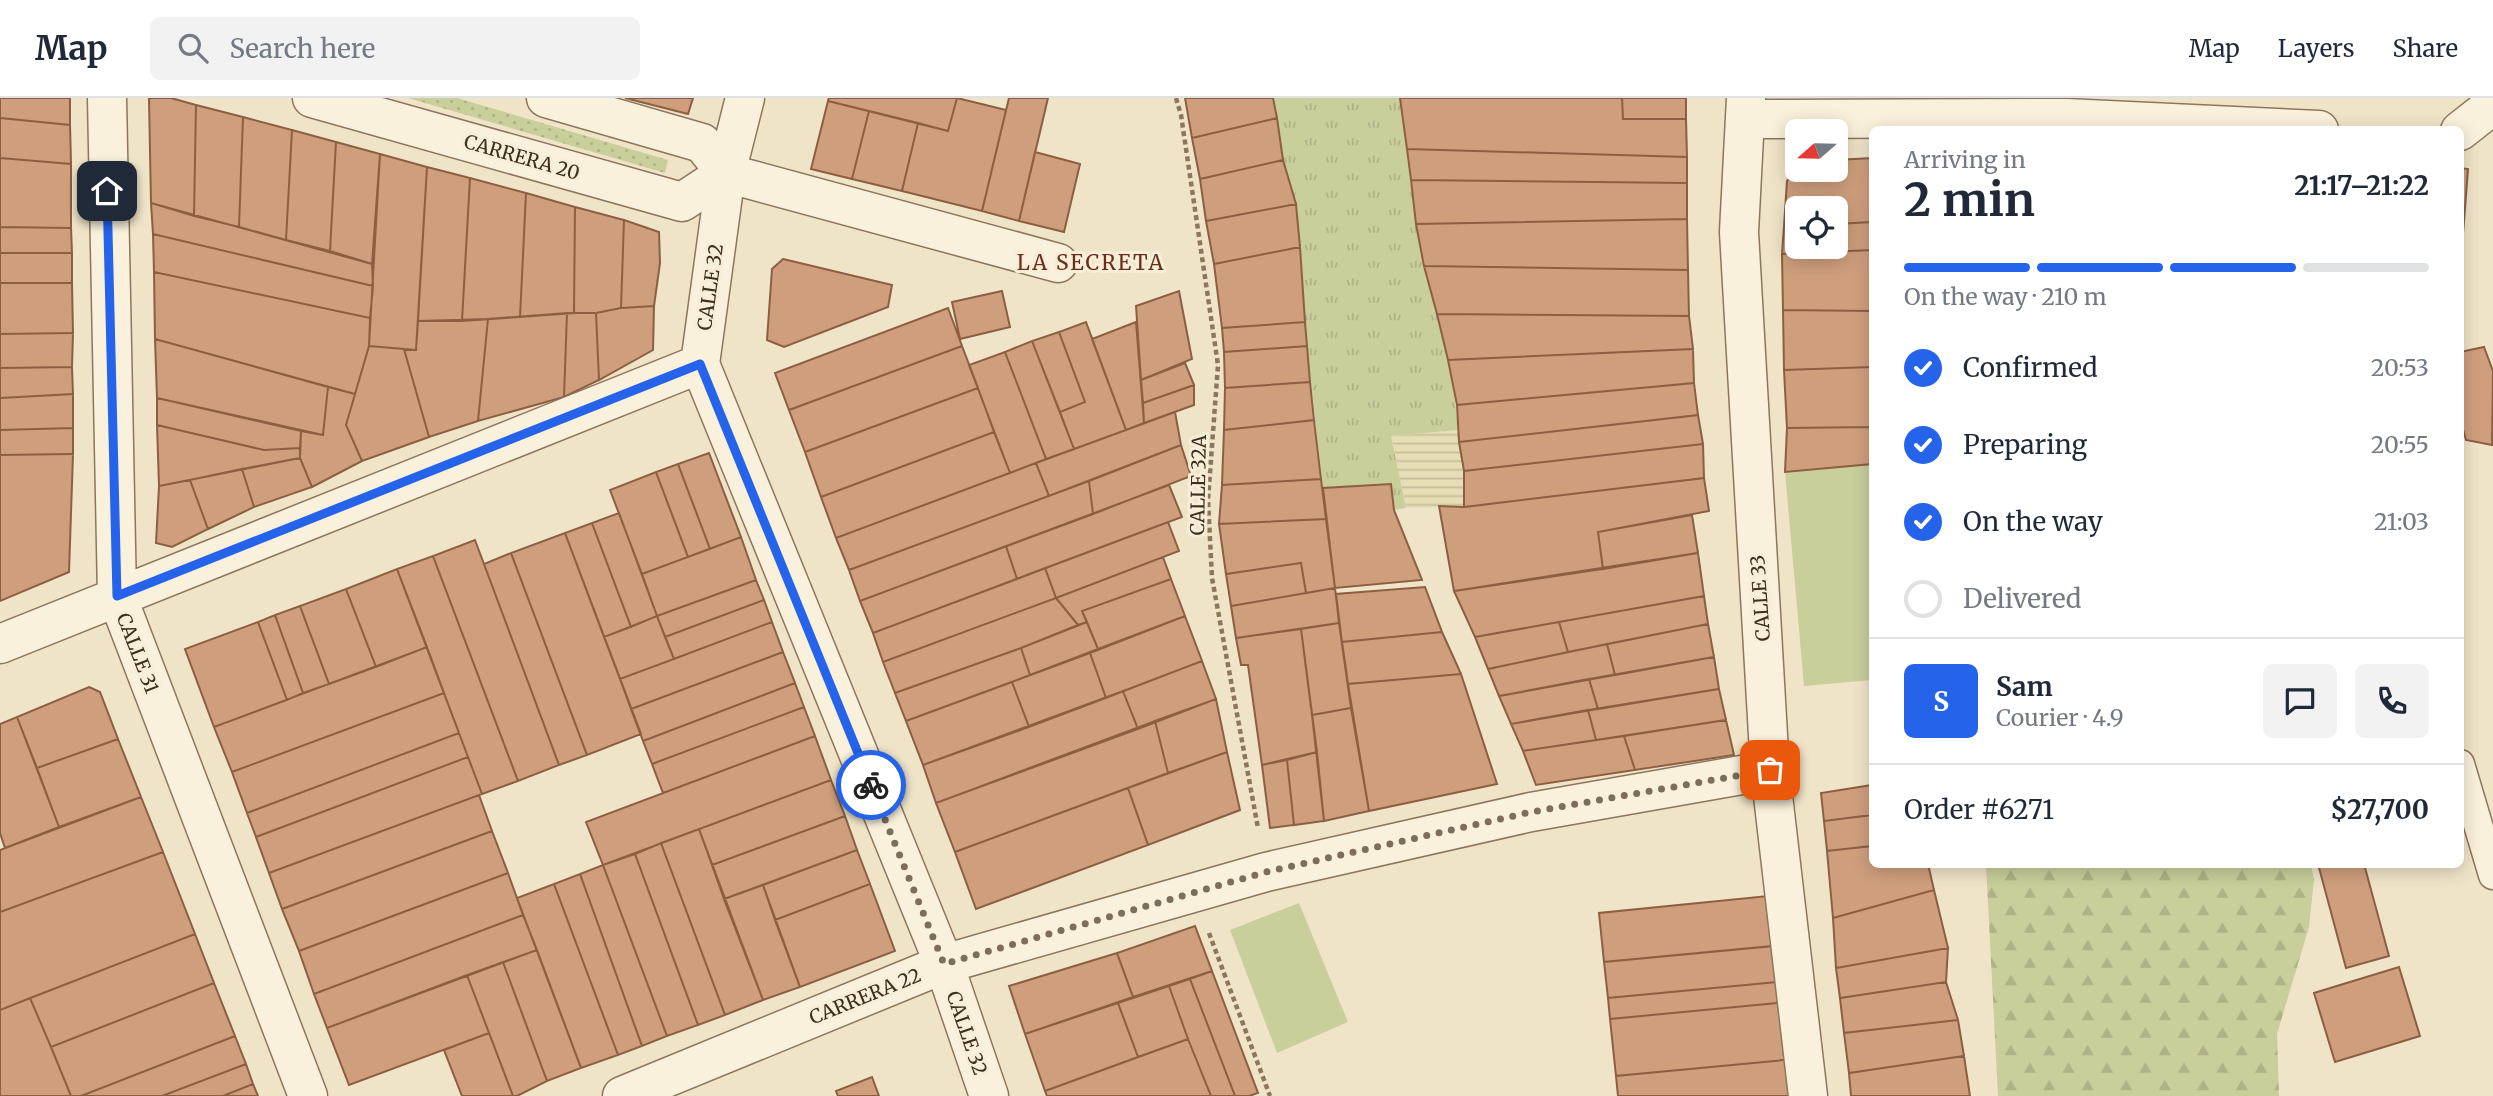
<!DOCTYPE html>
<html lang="en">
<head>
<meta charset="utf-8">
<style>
	body { margin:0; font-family:Merriweather,serif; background:#f2f2f3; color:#1f2937; height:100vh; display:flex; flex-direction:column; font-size:26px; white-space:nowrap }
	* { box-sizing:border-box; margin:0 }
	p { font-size:23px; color:#747a83 }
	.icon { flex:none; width:38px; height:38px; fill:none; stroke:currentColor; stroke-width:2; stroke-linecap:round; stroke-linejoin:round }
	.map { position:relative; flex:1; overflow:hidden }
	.details { position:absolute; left:1869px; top:28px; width:595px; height:742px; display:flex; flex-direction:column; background:#fff; border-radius:10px; box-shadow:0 4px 18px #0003 }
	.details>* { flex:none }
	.needle { width:46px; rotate:250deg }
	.tools { position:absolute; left:1785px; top:21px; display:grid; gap:14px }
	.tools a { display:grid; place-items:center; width:63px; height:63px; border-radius:10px; background:#fff; box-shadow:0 4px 18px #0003; font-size:35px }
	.pin { position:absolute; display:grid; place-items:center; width:60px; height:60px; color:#fff; margin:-30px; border-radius:14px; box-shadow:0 4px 10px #0006 }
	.courier { position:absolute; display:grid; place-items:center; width:70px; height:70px; margin:-35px; border:5px solid #2563eb; border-radius:50%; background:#fff; color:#222; box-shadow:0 2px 9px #0007 }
	.summary em { font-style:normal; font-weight:700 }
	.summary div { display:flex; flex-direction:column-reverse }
	.summary { display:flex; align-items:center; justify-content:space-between; height:119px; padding:0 35px }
	h1 { font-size:46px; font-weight:700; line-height:52px }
	.bar { display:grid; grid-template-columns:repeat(4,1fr); gap:10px 7px; align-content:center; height:84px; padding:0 35px }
	.bar i { height:9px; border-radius:5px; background:#e0e1e3 }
	.bar .selected { background:#2563eb }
	.bar p { grid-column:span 4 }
	.line { display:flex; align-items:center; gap:18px; padding:0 35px; border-top:2px solid #e0e1e3 }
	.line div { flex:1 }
	.round { display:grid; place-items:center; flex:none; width:74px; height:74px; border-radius:10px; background:#f2f2f3 }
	ol { padding:0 35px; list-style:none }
	li { display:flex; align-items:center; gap:21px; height:77px }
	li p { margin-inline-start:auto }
	li .icon { padding:7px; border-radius:50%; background:#2563eb; color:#fff; stroke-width:4 }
	li:last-child { color:#747a83 }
	li i { width:38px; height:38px; border:4px solid #e0e1e3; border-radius:50% }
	header { display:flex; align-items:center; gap:42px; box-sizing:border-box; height:98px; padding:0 35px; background:#fff; border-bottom:2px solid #e0e1e3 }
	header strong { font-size:33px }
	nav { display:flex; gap:38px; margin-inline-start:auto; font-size:24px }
	.search { width:490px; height:63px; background:#f2f2f3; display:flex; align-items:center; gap:18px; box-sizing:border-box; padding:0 24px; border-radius:10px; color:#747a83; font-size:26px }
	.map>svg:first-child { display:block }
</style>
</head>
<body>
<header>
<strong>Map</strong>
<div class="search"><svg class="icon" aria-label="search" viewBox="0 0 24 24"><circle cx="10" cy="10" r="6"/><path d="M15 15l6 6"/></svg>Search here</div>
<nav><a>Map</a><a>Layers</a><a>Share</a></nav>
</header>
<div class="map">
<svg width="2493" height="998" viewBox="0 0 2493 998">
	<defs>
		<pattern id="farmland-rules" width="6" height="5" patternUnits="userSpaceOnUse" patternTransform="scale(1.75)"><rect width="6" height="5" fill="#e6deb5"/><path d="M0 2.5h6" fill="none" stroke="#c6bf9b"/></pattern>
		<pattern id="grass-tufts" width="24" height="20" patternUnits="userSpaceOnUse" patternTransform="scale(1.75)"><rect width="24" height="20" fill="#c9cf9b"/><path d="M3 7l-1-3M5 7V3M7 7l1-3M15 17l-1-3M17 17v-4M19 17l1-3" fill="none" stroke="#aeb285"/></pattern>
		<pattern id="forest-firs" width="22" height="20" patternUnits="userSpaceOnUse" patternTransform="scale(1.75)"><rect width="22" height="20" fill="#c9cf9b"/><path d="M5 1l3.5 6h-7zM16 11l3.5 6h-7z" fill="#aeb285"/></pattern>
		<pattern id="garden-dots" width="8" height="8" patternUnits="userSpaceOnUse" patternTransform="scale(1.75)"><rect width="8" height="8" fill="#c9cf9b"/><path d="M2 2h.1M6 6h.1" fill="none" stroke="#aeb285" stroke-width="1.8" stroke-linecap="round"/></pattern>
	</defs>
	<rect width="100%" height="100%" fill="#f0e4c8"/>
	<!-- farmland -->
	<path fill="url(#farmland-rules)" d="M1458,332L1464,373V409L1406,410L1391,338Z"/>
	<!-- grass -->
	<path fill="url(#grass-tufts)" d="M1273,0H1400C1406,42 1409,86 1417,128C1430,196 1454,263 1458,332L1391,338L1406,410L1394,412L1391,386L1323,390L1307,248L1296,106L1283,62Z"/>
	<!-- forest -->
	<path fill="url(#forest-firs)" d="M1986,767H2311L2314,782L2309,829L2277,936L2279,998H1998Z"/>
	<!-- park -->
	<path fill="#c9cf9b" d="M1872,366V582L1804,588L1785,374Z
		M1299,805L1348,924L1277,955L1230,832Z"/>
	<!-- garden -->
	<path fill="url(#garden-dots)" d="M408,0H457L668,62L665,75Z"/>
	<!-- building -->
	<path fill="#cf9f7d" stroke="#8d5f41" stroke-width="2" d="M0,0H70V27L0,20Z
		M149,0H171L196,7L194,118L151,105Z
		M625,0H693L688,16Z
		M829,0H957L948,33L828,3Z
		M957,0L1006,12L982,113L902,93L918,25L948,33Z
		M1009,0H1048L1019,123L982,113Z
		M1185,0H1273L1277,20L1192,40Z
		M1400,0H1622L1623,21H1686L1687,59L1407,51Z
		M1622,0H1686V21H1623Z
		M828,3L869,13L852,81L811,71Z
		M196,7L243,19L239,129L194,118Z
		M869,13L918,25L902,93L852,81Z
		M243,19L292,32L286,142L239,129Z
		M0,20L70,27L71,66L0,60Z
		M1277,20L1283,62L1200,81L1192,40Z
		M292,32L336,44L330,153L286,142Z
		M336,44L380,56L372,166L330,153Z
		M1407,51L1687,59V85L1411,82Z
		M1035,54L1080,66L1064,134L1019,123Z
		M380,56L427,69L416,252L369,248Z
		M0,60L71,66V130L0,129Z
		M1872,60V124L1836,126V110H1797V127L1784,128L1787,83L1797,71L1836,72V62Z
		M1283,62L1296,106L1206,123L1200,81Z
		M427,69L470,80L462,223H418Z
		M2460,70L2468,71L2463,136L2460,143Z
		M470,80L526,95L520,219L462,223Z
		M1411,82L1687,85V121L1416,126Z
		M526,95L575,109L574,215L520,219Z
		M151,105L372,166L373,188L153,136Z
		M1296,106L1300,149L1214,166L1206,123Z
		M575,109L624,122L621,210L596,215H574Z
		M1687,121L1688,172L1424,168L1416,126Z
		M624,122L659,134L660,165L654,208L621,210Z
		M1872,124V152L1782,156L1784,128L1797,127V149H1836V126Z
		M0,129L71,130L72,155H0Z
		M153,136L373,188L370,220L154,174Z
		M1300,149L1305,224L1222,230L1214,166Z
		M1872,152V213L1783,212L1782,156Z
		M0,155H72V185H0Z
		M783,161L892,187L888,209L784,249L767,242L772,171Z
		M1424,168L1688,172L1689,218L1437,216Z
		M154,174L370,220L369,248L355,296L155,241Z
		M0,185H72L73,235L0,236Z
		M1002,193L1010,229L960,241L952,204Z
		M1179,193L1192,261L1141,282L1136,208Z
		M654,208L653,252L599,282L596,215L621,210Z
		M948,210L962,248L789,312L775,275Z
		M1783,212L1872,213V269L1784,272Z
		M567,215L564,299L478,323L488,221Z
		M567,215H596L599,282L564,299Z
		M1437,216L1689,218L1693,251L1448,262Z
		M488,221L478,323L429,339L404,251L416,252L418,223Z
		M1086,224L1126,332L1074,351L1060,314L1085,304L1059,234Z
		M1136,224L1144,325L1126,332L1092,241Z
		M1305,224L1307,248L1224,254L1222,230Z
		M1059,234L1085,304L1060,314L1032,243Z
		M73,235L72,269L0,270V236Z
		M155,241L328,289L323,337L157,300Z
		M1032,243L1074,351L1046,361L1005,254Z
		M369,248L404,251L429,339L362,363L346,327Z
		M962,248L978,290L805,354L789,312Z
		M1307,248L1310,284L1225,290L1224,254Z
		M2484,249L2493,273L2492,347L2466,342L2460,321V254Z
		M1693,251L1694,285L1457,307L1448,262Z
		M1005,254L1046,361L1010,375L969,267Z
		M1185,265L1194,287L1143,305L1141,282Z
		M72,269L73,296L0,300V270Z
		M1872,269V329L1787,330L1784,272Z
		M1310,284L1314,322L1224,332L1225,290Z
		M1694,285L1698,317L1459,344L1457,307Z
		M1194,287V307L1144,325L1143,305Z
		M328,289L355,296L346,327L362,363L312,389L300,360L301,333L323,337Z
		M978,290L994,334L821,399L805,354Z
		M73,296V330L0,332V300Z
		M157,300L301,333L300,350L264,352L157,327Z
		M1175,314L1181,347L1049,398L1036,365Z
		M1698,317L1703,346L1464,373L1459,344Z
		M1314,322L1321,381L1222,387L1224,332Z
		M157,327L264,352L300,350V360L159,388Z
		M1872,329V366L1785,374L1787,330Z
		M73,330V356L0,357V332Z
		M994,334L1010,375L836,440L821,399Z
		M1703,346L1704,380L1464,409V373Z
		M1181,347L1191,378L1093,416L1089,383Z
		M709,355L741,439L710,451L678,366Z
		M73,356L69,474L0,503V357Z
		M300,360L312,389L254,409L242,371Z
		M1036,365L1049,398L849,472L836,440Z
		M678,366L710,451L688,459L656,374Z
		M242,371L254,409L208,431L190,382Z
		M656,374L688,459L642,476L610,392Z
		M1704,380L1709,413L1598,434L1603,471L1454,493L1439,408L1464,409Z
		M1321,381L1326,421L1219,426L1222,387Z
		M190,382L208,431L172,449L156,445L159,388Z
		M1089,383L1093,416L860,503L849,472Z
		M1391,386L1394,412L1422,482L1335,490L1323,390Z
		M1169,387L1182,419L1017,481L1006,448Z
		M619,415L657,518L631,529L592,425Z
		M1692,417L1698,455L1603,471L1598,434Z
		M1326,421L1335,490L1306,495L1301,465L1226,476L1219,426Z
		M1168,424L1179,453L1056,500L1045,470Z
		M592,425L631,529L604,539L565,435Z
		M565,435L641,636L587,657L511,455Z
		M741,439L756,482L657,518L642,476Z
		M475,442L559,667L518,683L433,458Z
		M1006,448L1017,481L873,535L860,503Z
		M511,455L587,657L559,667L484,466Z
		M1698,455L1704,498L1475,539L1454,493Z
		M433,458L518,683L482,696L397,471Z
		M1163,459L1171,481L1082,513L1087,524L1078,527L1056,500Z
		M1301,465L1306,495L1231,508L1226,476Z
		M1045,470L1056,500L883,564L873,535Z
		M397,471L427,549L376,569L346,491Z
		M1171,481L1185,518L1098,551L1082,513Z
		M756,482L764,502L665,539L657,518Z
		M1425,489L1442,534L1342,544L1336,496Z
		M1335,490L1339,525L1236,540L1231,508Z
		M346,491L376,569L329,586L300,508Z
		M1704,498L1708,526L1568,554L1559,524Z
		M1056,500L1078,527L1021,550L895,595L883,564Z
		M764,502L772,524L674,561L665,539Z
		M300,508L329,586L303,595L275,517Z
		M275,517L303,595L287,602L258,524Z
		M657,518L674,561L620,581L604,539Z
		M1185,518L1202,563L1106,600L1090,555Z
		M258,524L287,602L214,629L185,551Z
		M772,524L783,554L631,611L620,581Z
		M1087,524L1098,551L1030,577L1021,550Z
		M1559,524L1568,554L1488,571L1475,539Z
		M1339,525L1351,610L1312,617L1301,531Z
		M1708,526L1714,559L1615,577L1607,546Z
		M1301,531L1317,654L1262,667L1248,567H1241L1236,540Z
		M1442,534L1461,576L1348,586L1342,544Z
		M1607,546L1615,577L1499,598L1488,571Z
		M427,549L444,595L232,674L214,629Z
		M1021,550L1030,577L906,623L895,595Z
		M783,554L795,585L643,643L631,611Z
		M1090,555L1106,600L1029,629L1012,584Z
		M1714,559L1719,591L1598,611L1589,581Z
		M1202,563L1216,601L1138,631L1123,593Z
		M1461,576L1497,686L1369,713L1348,586Z
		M1589,581L1598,611L1511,626L1499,598Z
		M1012,584L1029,629L923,667L906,623Z
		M795,585L804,609L652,666L643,643Z
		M89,589L100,594L118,641L37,670L17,619Z
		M1719,591L1726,622L1596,642L1588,612Z
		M1123,593L1138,631L936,705L923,667Z
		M444,595L459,635L247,715L232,674Z
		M1216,601L1227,654L1168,675L1155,623Z
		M804,609L815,638L663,695L652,666Z
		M1351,610L1369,713L1324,723L1312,617Z
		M1588,612L1596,642L1523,653L1511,626Z
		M17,619L59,729L5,750L0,735V626Z
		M1726,622L1734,657L1635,672L1624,638Z
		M1155,623L1168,675L955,754L936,705Z
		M459,635L468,659L256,739L247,715Z
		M815,638L831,682L603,767L586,724Z
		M1624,638L1635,672L1536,687L1523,653Z
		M118,641L141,699L59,729L37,670Z
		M1227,654L1240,712L1148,747L1128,690Z
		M1317,654L1324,723L1294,727L1287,662Z
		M468,659L482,696L269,775L256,739Z
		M1287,662L1294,727L1270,730L1262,667Z
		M831,682L845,718L712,767L699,731Z
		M1872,687V717L1824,723L1821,695Z
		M1128,690L1148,747L976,811L955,754Z
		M479,697L492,733L282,811L269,775Z
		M141,699L163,754L0,814V752Z
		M1872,717V748L1827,753L1824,723Z
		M845,718L857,752L724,801L712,767Z
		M699,731L763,902L725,917L661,745Z
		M492,733L508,775L299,853L282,811Z
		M661,745L725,917L698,927L635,756Z
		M1872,748V766H1928L1934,792L1833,820L1827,753Z
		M857,752L870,786L775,822L763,787Z
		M163,754L195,836L0,912V814Z
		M635,756L698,927L667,938L603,767Z
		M2318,766H2364L2389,858L2346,870Z
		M603,767L667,938L642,948L580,776Z
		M508,775L523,817L314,896L299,853Z
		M580,776L642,948L618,957L554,786Z
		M554,786L618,957L581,970L517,800Z
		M870,786L895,853L800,889L775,822Z
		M763,787L800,889L763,902L724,801Z
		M1934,792L1948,850L1836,870L1833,820Z
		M1778,797L1784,847L1604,864L1599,815Z
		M523,817L537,852L327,930L314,896Z
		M1195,828L1212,873L1133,899L1117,855Z
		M195,836L214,885L51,949L30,900Z
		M1784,847L1787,883L1608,900L1604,864Z
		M1948,850L1946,884L1840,900L1836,870Z
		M537,852L581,970L547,983L503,864Z
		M1117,855L1133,899L1025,936L1009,888Z
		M503,864L547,983L517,998H513L467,877Z
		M2399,869L2420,938L2335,964L2314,895Z
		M1212,873L1258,995L1249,998H1235L1190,881Z
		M467,877L489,935L349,987L327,930Z
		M1190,881L1235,998H1211L1188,941L1169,888Z
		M1787,883L1789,904L1610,921L1608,900Z
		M1946,884L1958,922L1844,935L1840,900Z
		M214,885L235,938L81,998H71L51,949Z
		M1169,888L1188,941L1138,959L1118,905Z
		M30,900L51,949L71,998H0V912Z
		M1789,904L1795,961L1616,978L1610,921Z
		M1118,905L1138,959L1045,993L1025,936Z
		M1958,922L1964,958L1849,975L1844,935Z
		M489,935L513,998H462L444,952Z
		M235,938L246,966L162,998H81Z
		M1188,941L1211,998H1047L1045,993Z
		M1964,958L1970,998H1851L1849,975Z
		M1795,961L1799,998H1618L1616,978Z
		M246,966L253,986L223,998H162Z
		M872,979L879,998H838L836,993Z
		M253,986L258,998H223Z"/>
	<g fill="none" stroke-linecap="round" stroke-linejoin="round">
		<!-- service casing -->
		<g stroke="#8d765c" stroke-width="31">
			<path id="service" d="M2460,666L2493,777"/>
		</g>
		<!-- minor casing -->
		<g stroke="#8d765c" stroke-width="41">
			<path id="minor" d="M107,0L117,498L308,998
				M312,0L682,104L726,75
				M546,0L702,45L726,75L1058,165
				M745,0L726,75L700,266L944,866L989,998
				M1746,0L1739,134L1770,672L1808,998
				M1745,21L2066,20L2319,32
				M2460,33L2493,7
				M0,546L700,266
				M622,998L944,866L1266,774L1531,714L1770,672"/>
		</g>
		<!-- path -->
		<path stroke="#8d765c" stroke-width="4.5" stroke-dasharray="5 3.5" stroke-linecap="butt" d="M1176,0L1181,17L1218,267L1208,402L1212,480L1258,730
			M1209,835L1270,998"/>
		<!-- service -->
		<use href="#service" stroke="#faf1dc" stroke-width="28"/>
		<!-- minor -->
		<use href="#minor" stroke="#faf1dc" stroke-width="38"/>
	</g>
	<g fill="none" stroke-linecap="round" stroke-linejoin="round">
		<!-- done -->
		<path stroke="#7c6e5b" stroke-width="7" stroke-dasharray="0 12.6" d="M871,687L944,866L1266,774L1531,714L1770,672"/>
		<!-- route -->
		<path stroke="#2563eb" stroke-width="9" d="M107,93L117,498L700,266L871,687"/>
	</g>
	<g text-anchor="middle" stroke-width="6" stroke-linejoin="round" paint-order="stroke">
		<!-- street labels -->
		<g font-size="19" fill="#3d2e20" stroke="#f7eed8">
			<text transform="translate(522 59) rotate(16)" y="7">CARRERA 20</text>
			<text transform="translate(710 189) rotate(-82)" y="7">CALLE 32</text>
			<text transform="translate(1198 387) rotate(-89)" y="7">CALLE 32A</text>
			<text transform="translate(1760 500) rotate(-94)" y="7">CALLE 33</text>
			<text transform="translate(138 555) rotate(69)" y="7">CALLE 31</text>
			<text transform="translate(865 898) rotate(-22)" y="7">CARRERA 22</text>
			<text transform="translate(967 935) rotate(71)" y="7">CALLE 32</text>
		</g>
		<!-- neighbourhood labels -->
		<g font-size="21" letter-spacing="2" fill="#6b2e1e" stroke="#f7eed8">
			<text x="1091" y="172">LA SECRETA</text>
		</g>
	</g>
</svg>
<div class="tools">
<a><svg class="needle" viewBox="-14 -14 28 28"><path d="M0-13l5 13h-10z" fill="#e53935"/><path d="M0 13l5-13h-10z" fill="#747a83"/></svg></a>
<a><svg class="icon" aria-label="locate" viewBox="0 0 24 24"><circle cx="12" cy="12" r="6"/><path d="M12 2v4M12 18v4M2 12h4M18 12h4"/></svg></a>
</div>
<div class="pin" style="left:1770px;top:672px;background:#ea580c"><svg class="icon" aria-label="bag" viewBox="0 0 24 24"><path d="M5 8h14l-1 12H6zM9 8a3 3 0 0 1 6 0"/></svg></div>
<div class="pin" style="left:107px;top:93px;background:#1f2937"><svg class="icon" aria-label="home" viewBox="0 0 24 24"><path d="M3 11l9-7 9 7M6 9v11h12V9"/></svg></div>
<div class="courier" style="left:871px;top:687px"><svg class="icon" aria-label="bike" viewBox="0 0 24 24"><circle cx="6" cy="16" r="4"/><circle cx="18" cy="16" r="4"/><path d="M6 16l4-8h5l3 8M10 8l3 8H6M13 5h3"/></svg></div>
<section class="details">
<div class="summary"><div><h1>2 min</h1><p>Arriving in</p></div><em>21:17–21:22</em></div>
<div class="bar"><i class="selected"></i><i class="selected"></i><i class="selected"></i><i></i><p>On the way · 210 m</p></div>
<ol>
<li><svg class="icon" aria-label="check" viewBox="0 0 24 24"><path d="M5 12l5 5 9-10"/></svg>Confirmed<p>20:53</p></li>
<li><svg class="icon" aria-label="check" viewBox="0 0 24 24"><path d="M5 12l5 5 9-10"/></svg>Preparing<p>20:55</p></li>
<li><svg class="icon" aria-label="check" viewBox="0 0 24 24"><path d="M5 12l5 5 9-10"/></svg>On the way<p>21:03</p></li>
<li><i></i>Delivered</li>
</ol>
<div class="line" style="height:126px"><b class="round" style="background:#2563eb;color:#fff">S</b><div><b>Sam</b><p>Courier · 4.9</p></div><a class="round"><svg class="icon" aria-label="chat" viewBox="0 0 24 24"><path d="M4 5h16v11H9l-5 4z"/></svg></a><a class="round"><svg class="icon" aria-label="phone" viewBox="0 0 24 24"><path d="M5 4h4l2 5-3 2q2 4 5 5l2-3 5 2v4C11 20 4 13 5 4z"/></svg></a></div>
<div class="line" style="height:91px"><div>Order #6271</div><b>$27,700</b></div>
</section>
</div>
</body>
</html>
